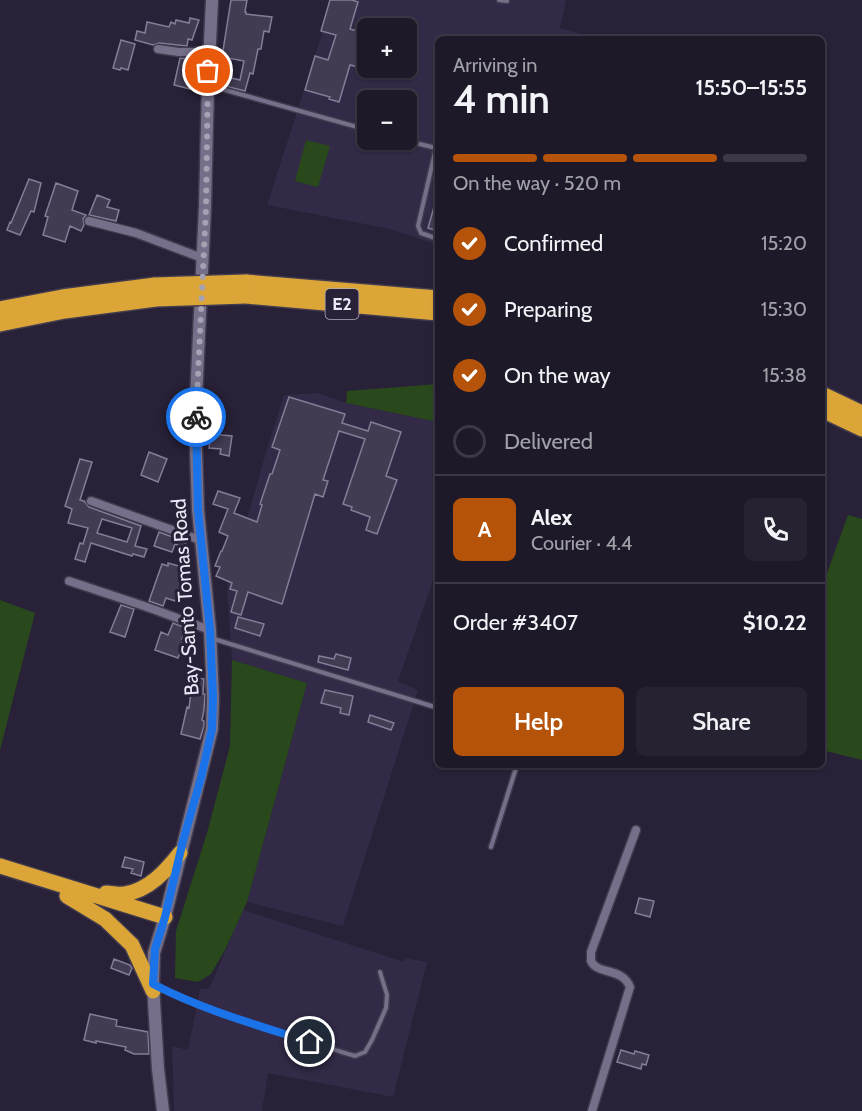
<!DOCTYPE html>
<html lang="en">
<head>
<meta charset="utf-8">
<style>
	body { margin:0; font-family:Cabin,sans-serif; background:#262231; color:#f1f3f6; height:100vh; display:flex; flex-direction:column; font-size:22px; white-space:nowrap }
	* { box-sizing:border-box; margin:0 }
	p { font-size:20px; color:#a1a0a8 }
	.icon { flex:none; width:33px; height:33px; fill:none; stroke:currentColor; stroke-width:2; stroke-linecap:round; stroke-linejoin:round }
	.map { position:relative; flex:1; overflow:hidden }
	.sheet { position:absolute; left:435px; top:36px; width:390px; height:732px; display:flex; flex-direction:column; background:#1e1929; border-radius:9px; box-shadow:0 2px 4px #0004,0 0 0 2px #3c3846 }
	.sheet>* { flex:none }
	.tools { position:absolute; left:357px; top:18px; display:grid; gap:12px }
	.tools a { display:grid; place-items:center; width:60px; height:60px; border-radius:9px; background:#1e1929; box-shadow:0 2px 4px #0004,0 0 0 2px #3c3846; font-size:30px }
	.pin { position:absolute; display:grid; place-items:center; width:51px; height:51px; color:#fff; margin:-26px; border:3px solid #fff; border-radius:50%; box-shadow:0 2px 6px #0007 }
	.courier { position:absolute; display:grid; place-items:center; width:60px; height:60px; margin:-30px; border:4px solid #1a73e8; border-radius:50%; background:#fff; color:#222; box-shadow:0 2px 8px #0007 }
	.summary em { font-style:normal; font-weight:600 }
	.summary div { display:flex; flex-direction:column-reverse }
	.summary { display:flex; align-items:center; justify-content:space-between; height:102px; padding:0 18px }
	h1 { font-size:39px; font-weight:600; line-height:45px }
	.bar { display:grid; grid-template-columns:repeat(4,1fr); gap:9px 6px; align-content:center; height:72px; padding:0 18px }
	.bar i { height:8px; border-radius:4px; background:#3c3846 }
	.bar .active { background:#b45309 }
	.bar p { grid-column:span 4 }
	.line { display:flex; align-items:center; gap:15px; padding:0 18px; border-top:2px solid #3c3846 }
	.line div { flex:1 }
	.round { display:grid; place-items:center; flex:none; width:63px; height:63px; border-radius:9px; background:#262231 }
	ol { padding:0 18px; list-style:none }
	li { display:flex; align-items:center; gap:18px; height:66px }
	li p { margin-inline-start:auto }
	li .icon { padding:6px; border-radius:50%; background:#b45309; color:#fff; stroke-width:4 }
	li:last-child { color:#a1a0a8 }
	li i { width:33px; height:33px; border:3px solid #3c3846; border-radius:50% }
	.primary-button { display:flex; gap:12px; margin-top:auto; padding:12px 18px }
	.primary-button a { flex:1; height:69px; border-radius:9px; background:#b45309; color:#fff; font-size:24px; font-weight:600; line-height:69px; text-align:center }
	.primary-button a+a { background:#262231; color:#f1f3f6 }
	.map>svg:first-child { display:block }
</style>
</head>
<body>
<div class="map">
<svg width="862" height="1111" viewBox="0 0 862 1111">
	<rect width="100%" height="100%" fill="#282137"/>
	<!-- built -->
	<path fill="#322a46" fill-rule="evenodd" d="M333,0H566L560,28L598,39H438V245L390,229L267,205ZM368,28H406V68H368ZM368,100H406V140H368Z
		M318,393L346,403L438,422V566L398,681L418,690L343,926L247,902L307,683L232,660L227,588L269,442L284,395Z
		M243,910L404,962L405,958L427,962L393,1097L268,1073L262,1111H174L172,1046L188,1050L200,989H209Z"/>
	<!-- green -->
	<path fill="#29491c" d="M306,140L330,146L318,187L295,181Z
		M438,384V422L346,403L347,391Z
		M848,515L862,519V760L822,750V587Z
		M0,600L35,613L0,750Z
		M232,660L307,683L247,902L225,950L211,974L198,982L175,978L176,931L207,833L230,746Z"/>
	<!-- building -->
	<path fill="#423c53" stroke="#837d97" stroke-width="1.5" fill-rule="evenodd" d="M231,0H247L245,12H246V14L272,17L269,32L264,31L261,49H258L253,74L250,73L245,91L225,86L227,77L240,80L244,61L222,57Z
		M330,0H352L358,2L350,29L368,34V51L363,68L350,65L339,102L329,99L330,97L305,90L315,56L328,60L336,35L321,31Z
		M190,18L199,20L192,40L188,39L187,46L159,43L153,45L135,40L137,31L145,33L147,22L169,27L171,22L175,24L176,20L189,23Z
		M121,40L135,44L128,70L121,68L120,70L113,68Z
		M180,58L195,60L192,75L200,76L198,91L174,85Z
		M29,179L41,183L34,212L31,211L20,235L7,230L10,222L11,223Z
		M56,183L78,191L72,210L86,215L83,219L84,225L81,231L70,226L65,242L43,235L48,217L45,216Z
		M97,195L110,200L107,207L119,210L116,221L89,215Z
		M436,200H438V231L428,228Z
		M289,397L345,414L342,423L368,431L371,422L401,432L386,476L397,480L377,534L366,530L370,517L351,510L352,507L343,504L365,439L339,431L323,480L328,481L323,497L315,494L282,604L248,592L241,615L231,612L237,591L230,589L232,583L216,576L220,567L215,566L221,551H222L228,536L219,532L228,509L213,504L218,491L240,498L234,513L257,522L262,505L260,504L270,474H272L280,450L272,447Z
		M211,434L232,436L229,456L220,454L221,449L209,448Z
		M149,452L167,459L158,482L141,475Z
		M80,459L92,462L80,500L84,501L89,507L141,526L135,546L147,549L144,557L133,554L132,556L91,543L85,562L75,559L80,543L83,544L88,528L68,523L72,509L65,506ZM102,519L132,528L127,542L97,533Z
		M159,532L186,542L184,548L175,544L172,552L154,546Z
		M168,563L189,569L187,578L183,577L175,601L166,598L163,606L149,601L162,564L168,566Z
		M121,605L134,609L125,637L110,632Z
		M238,617L264,624L260,636L235,628Z
		M173,623L186,628L182,639L185,640L178,658L155,650L161,632L168,635Z
		M336,654L351,658L348,670L318,662L319,656L334,659Z
		M193,677L204,679L203,694H205L204,710L202,720L204,721V726L200,739L181,734L187,707L189,708Z
		M325,690L353,696L349,715L340,713L341,708L321,703Z
		M370,715L394,723L391,730L368,722Z
		M125,857L144,862L141,876L131,873L133,869L122,867Z
		M639,898L654,901L650,917L635,913Z
		M114,959L130,965L132,968L129,975L111,968Z
		M90,1014L117,1020L116,1026L148,1032L149,1054H134L125,1050L126,1047L96,1041V1043L84,1040Z
		M621,1050L634,1054L635,1051L649,1055L646,1065L642,1064L641,1069L617,1062Z"/>
	<g fill="none" stroke-linecap="round" stroke-linejoin="round">
		<!-- lane casing -->
		<g stroke="#413b4e" stroke-width="7">
			<path id="lane" d="M499,0L507,1
				M211,86L368,130
				M403,140L436,148L418,226L421,233L438,239
				M214,639L438,708
				M491,847L517,765
				M155,986C218,1017 288,1035 355,1056L365,1052L372,1040L386,1008L387,995L380,972"/>
		</g>
		<!-- street casing -->
		<g stroke="#413b4e" stroke-width="11">
			<path id="street" d="M158,49L179,52H197L209,56
				M89,221L136,233L202,258
				M91,501L200,540
				M69,581L147,607L210,630
				M592,1111L630,987C622,967 597,975 591,961C591,960 591,953 591,952L636,830"/>
		</g>
		<!-- secondary casing -->
		<g stroke="#413b4e" stroke-width="15">
			<path id="secondary" d="M163,1111L158,1069L153,984L154,953L165,917L212,729L213,698L210,630L198,510L195,420L205,207L208,85L212,0"/>
		</g>
		<!-- highway casing -->
		<g stroke="#413b4e" stroke-width="18">
			<path id="highway" d="M246,282L438,298
				M246,296L438,313
				M0,309L62,297L155,285
				M0,324L65,311L156,299
				M822,394L862,413
				M822,410L862,429
				M0,866L165,917
				M106,893C112,893 119,895 125,894C149,890 166,871 180,853
				M67,896L105,919L132,945L153,991"/>
		</g>
		<!-- lane -->
		<use href="#lane" stroke="#766f89" stroke-width="4"/>
		<!-- street -->
		<use href="#street" stroke="#766f89" stroke-width="8"/>
		<!-- secondary -->
		<use href="#secondary" stroke="#766f89" stroke-width="12"/>
		<!-- highway -->
		<use href="#highway" stroke="#dba538" stroke-width="15"/>
		<!-- highway-bridge casing -->
		<g stroke="#413b4e" stroke-width="18" stroke-linecap="butt">
			<path id="highway-bridge" d="M155,285L246,282
				M156,299L246,296"/>
		</g>
		<!-- highway-bridge -->
		<use href="#highway-bridge" stroke="#dba538" stroke-width="15"/>
	</g>
	<g fill="none" stroke-linecap="round" stroke-linejoin="round">
		<!-- done -->
		<path stroke="#a6a2b3" stroke-width="6" stroke-dasharray="0 10.8" d="M196,417L206,207L208,71"/>
		<!-- route -->
		<path stroke="#1a73e8" stroke-width="8" d="M196,417L198,510L210,630L213,698L212,729L201,778L183,841L165,917L155,949L153,984C203,1010 257,1025 310,1042"/>
	</g>
	<g text-anchor="middle" stroke-width="6" stroke-linejoin="round" paint-order="stroke">
		<!-- shield labels -->
		<rect fill="#282137" stroke="#b0acbd" stroke-width="1.5" x="325.5" y="289" width="33" height="30" rx="4.5"/>
		<g font-size="18" font-weight="bold" fill="#eae7f6">
			<text x="342" y="310">E2</text>
		</g>
		<!-- street labels -->
		<g font-size="20" fill="#eae7f6" stroke="#282137">
			<text transform="translate(185 597) rotate(-94)" y="7">Bay-Santo Tomas Road</text>
		</g>
	</g>
</svg>
<div class="tools">
<a>+</a>
<a>−</a>
</div>
<div class="pin" style="left:208px;top:71px;background:#ea580c"><svg class="icon" aria-label="bag" viewBox="0 0 24 24"><path d="M5 8h14l-1 12H6zM9 8a3 3 0 0 1 6 0"/></svg></div>
<div class="pin" style="left:310px;top:1042px;background:#1f2937"><svg class="icon" aria-label="home" viewBox="0 0 24 24"><path d="M3 11l9-7 9 7M6 9v11h12V9"/></svg></div>
<div class="courier" style="left:196px;top:417px"><svg class="icon" aria-label="bike" viewBox="0 0 24 24"><circle cx="6" cy="16" r="4"/><circle cx="18" cy="16" r="4"/><path d="M6 16l4-8h5l3 8M10 8l3 8H6M13 5h3"/></svg></div>
<section class="sheet">
<div class="summary"><div><h1>4 min</h1><p>Arriving in</p></div><em>15:50–15:55</em></div>
<div class="bar"><i class="active"></i><i class="active"></i><i class="active"></i><i></i><p>On the way · 520 m</p></div>
<ol>
<li><svg class="icon" aria-label="check" viewBox="0 0 24 24"><path d="M5 12l5 5 9-10"/></svg>Confirmed<p>15:20</p></li>
<li><svg class="icon" aria-label="check" viewBox="0 0 24 24"><path d="M5 12l5 5 9-10"/></svg>Preparing<p>15:30</p></li>
<li><svg class="icon" aria-label="check" viewBox="0 0 24 24"><path d="M5 12l5 5 9-10"/></svg>On the way<p>15:38</p></li>
<li><i></i>Delivered</li>
</ol>
<div class="line" style="height:108px"><b class="round" style="background:#b45309;color:#fff">A</b><div><b>Alex</b><p>Courier · 4.4</p></div><a class="round"><svg class="icon" aria-label="phone" viewBox="0 0 24 24"><path d="M5 4h4l2 5-3 2q2 4 5 5l2-3 5 2v4C11 20 4 13 5 4z"/></svg></a></div>
<div class="line" style="height:78px"><div>Order #3407</div><b>$10.22</b></div>
<div class="primary-button"><a>Help</a><a>Share</a></div>
</section>
</div>
</body>
</html>
